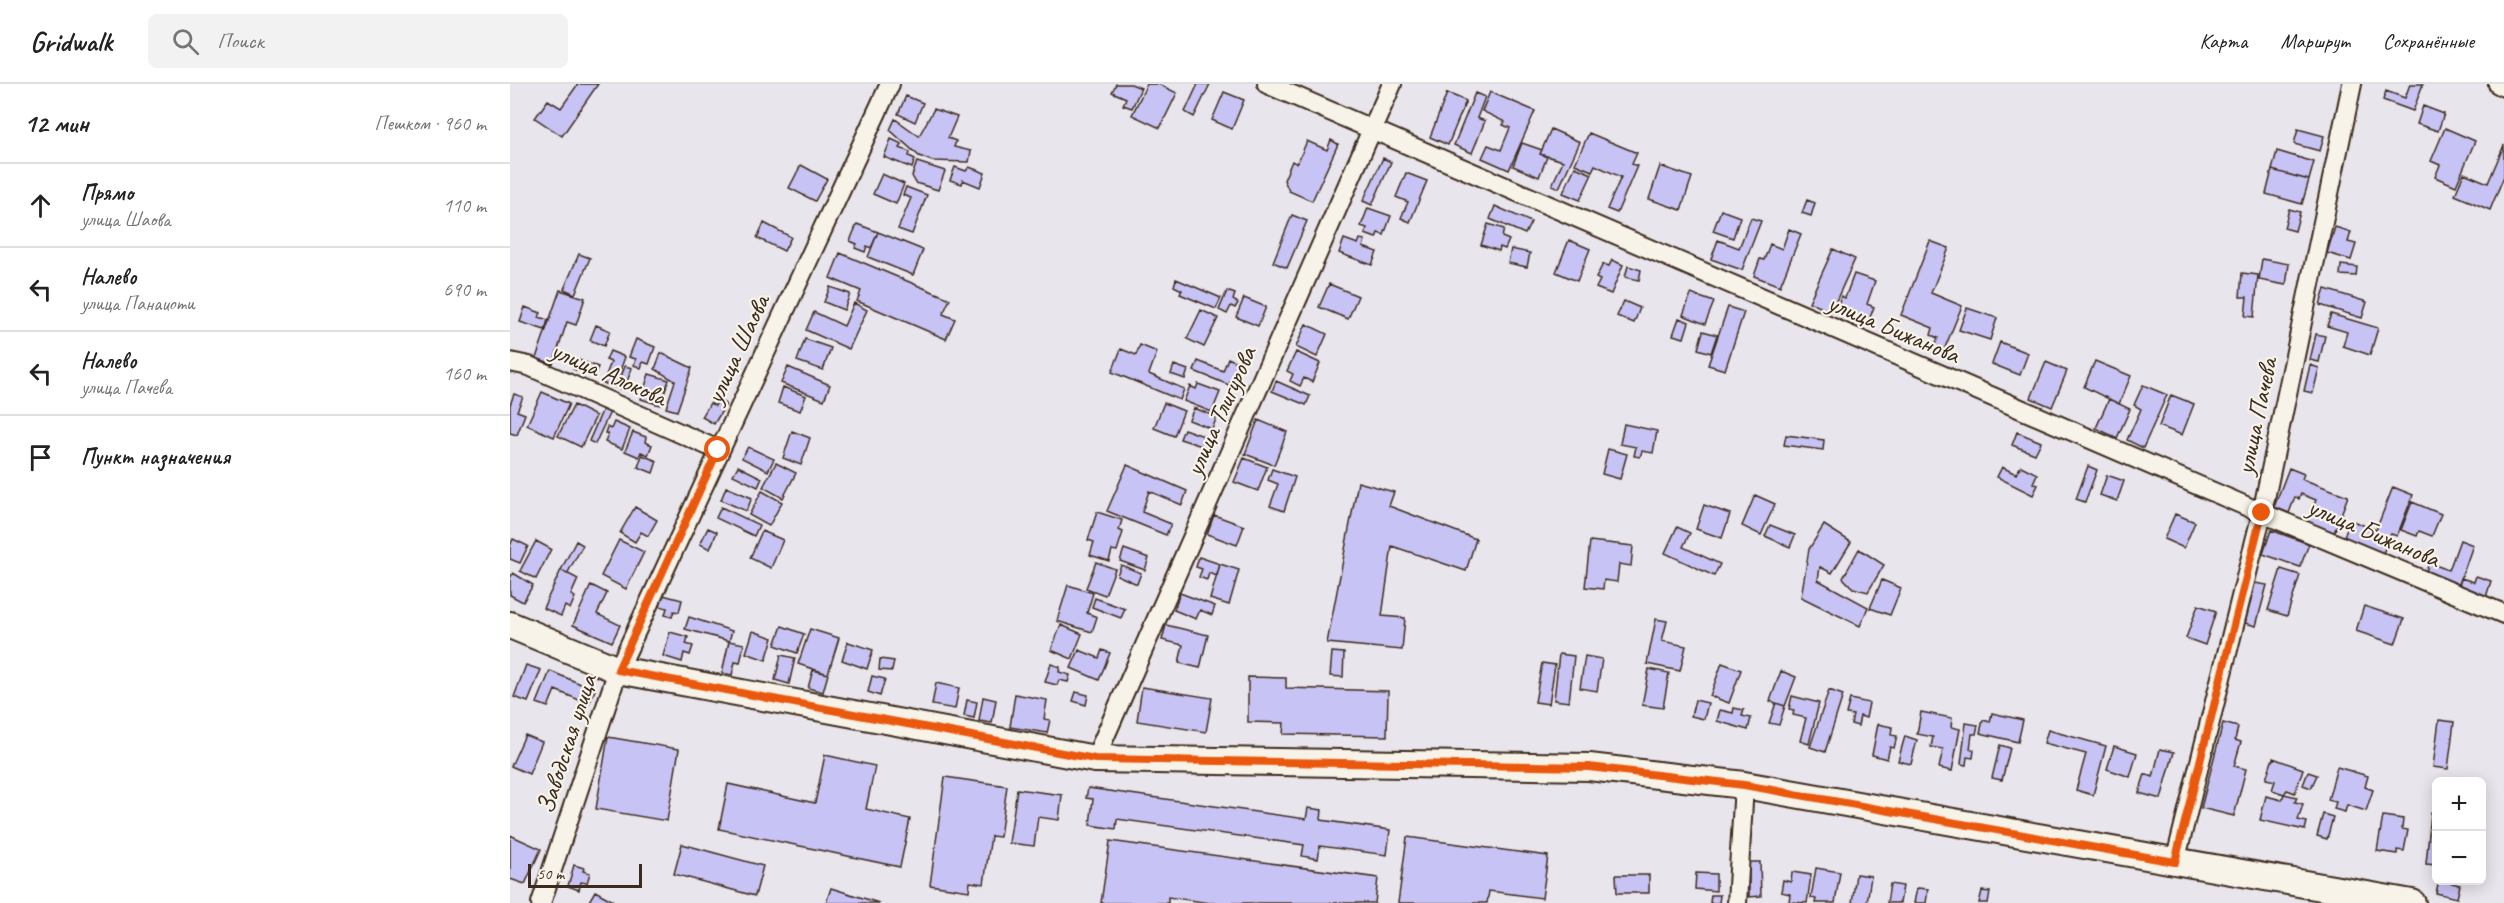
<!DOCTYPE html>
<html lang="ru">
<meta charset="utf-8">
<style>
body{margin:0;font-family:Caveat,sans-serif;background:#f2f2f2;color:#222}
.controls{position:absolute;right:18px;bottom:18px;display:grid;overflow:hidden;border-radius:9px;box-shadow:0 3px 15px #0003}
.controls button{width:54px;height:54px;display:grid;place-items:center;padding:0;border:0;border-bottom:2px solid #e0e0e0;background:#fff;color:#222;font:30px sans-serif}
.scale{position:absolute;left:18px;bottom:15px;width:114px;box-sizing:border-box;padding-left:6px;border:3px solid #3b2a1e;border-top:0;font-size:16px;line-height:21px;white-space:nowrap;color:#3b2a1e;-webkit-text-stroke:4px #f7f3e8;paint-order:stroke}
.stop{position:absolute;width:18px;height:18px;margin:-14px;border:4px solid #ea580c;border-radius:50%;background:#fff}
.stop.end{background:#ea580c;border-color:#fff;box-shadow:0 2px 6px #0008}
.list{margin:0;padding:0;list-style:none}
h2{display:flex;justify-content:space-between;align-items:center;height:78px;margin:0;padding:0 24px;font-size:26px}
h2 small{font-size:20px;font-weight:400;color:#767676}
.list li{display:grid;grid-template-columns:39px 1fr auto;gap:18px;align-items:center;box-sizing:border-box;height:84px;padding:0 24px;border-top:2px solid #e0e0e0}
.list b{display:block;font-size:22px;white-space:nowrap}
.list p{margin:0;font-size:20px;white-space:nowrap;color:#767676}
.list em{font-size:20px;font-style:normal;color:#767676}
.icon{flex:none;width:33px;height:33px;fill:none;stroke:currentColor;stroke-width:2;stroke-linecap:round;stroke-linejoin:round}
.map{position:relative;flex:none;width:1994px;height:819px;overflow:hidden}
header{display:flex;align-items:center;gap:36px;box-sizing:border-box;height:84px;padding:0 30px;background:#fff;border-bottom:2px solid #e0e0e0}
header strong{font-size:28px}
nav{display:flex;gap:33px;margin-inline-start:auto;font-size:21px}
.search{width:420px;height:54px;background:#f2f2f2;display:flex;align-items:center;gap:15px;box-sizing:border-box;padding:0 21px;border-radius:9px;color:#767676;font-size:22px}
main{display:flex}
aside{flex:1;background:#fff}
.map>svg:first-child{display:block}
</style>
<header>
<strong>Gridwalk</strong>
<div class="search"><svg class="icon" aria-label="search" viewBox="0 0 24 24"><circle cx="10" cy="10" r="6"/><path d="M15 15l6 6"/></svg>Поиск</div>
<nav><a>Карта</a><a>Маршрут</a><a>Сохранённые</a></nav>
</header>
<main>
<aside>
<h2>12 мин<small>Пешком · 960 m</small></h2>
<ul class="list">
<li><svg class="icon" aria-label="ahead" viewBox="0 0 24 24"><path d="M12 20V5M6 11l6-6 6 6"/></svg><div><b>Прямо</b><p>улица Шаова</p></div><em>110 m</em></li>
<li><svg class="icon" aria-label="left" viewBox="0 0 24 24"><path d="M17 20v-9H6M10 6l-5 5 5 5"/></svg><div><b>Налево</b><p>улица Панаиоти</p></div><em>690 m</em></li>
<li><svg class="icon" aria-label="left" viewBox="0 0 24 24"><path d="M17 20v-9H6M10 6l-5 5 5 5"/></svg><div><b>Налево</b><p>улица Пачева</p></div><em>160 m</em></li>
<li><svg class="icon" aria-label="arrive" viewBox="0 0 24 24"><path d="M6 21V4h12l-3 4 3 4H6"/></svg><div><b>Пункт назначения</b></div></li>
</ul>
</aside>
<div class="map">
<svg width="1994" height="819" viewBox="0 0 1994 819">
<rect width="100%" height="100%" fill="#e9e5ec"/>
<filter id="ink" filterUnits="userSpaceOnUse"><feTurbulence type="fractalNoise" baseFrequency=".0167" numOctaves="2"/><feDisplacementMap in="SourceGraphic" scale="12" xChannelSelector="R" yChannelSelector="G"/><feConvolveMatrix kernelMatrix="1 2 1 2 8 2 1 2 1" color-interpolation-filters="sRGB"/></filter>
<g filter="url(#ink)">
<path fill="#c8c3f5" stroke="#3b2a1e" stroke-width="1.5" d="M68,0H88L52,52L25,34L38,16L51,24Z
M606,0H621L631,4L622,24L613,21L616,14L602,8Z
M637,0H648L667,9L650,44L622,31Z
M688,0H700L684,33L675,28Z
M1900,0H1913L1903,27L1873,16L1876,7L1895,14Z
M714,8L734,16L722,45L702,36Z
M980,8L1025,27L999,86L972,74L978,61L991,66L1000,44L993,41L995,38L972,27Z
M937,9L956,17L938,61L920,53Z
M965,9L975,13L967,34L975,37L962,69L944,61Z
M396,12L413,19L405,38L388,30Z
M1913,22L1934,30L1928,47L1907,40Z
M424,25L447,33L438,54L446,57L444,63L461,67L459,78L422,77L409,72L380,46L385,35L409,52Z
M1935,44L1965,57L1946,102L1925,93L1930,81L1921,77Z
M1041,45L1070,58L1049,104L1042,101L1053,77L1030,70Z
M1788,45L1814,52L1810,67L1784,60Z
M1079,49L1127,69L1122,80L1127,82L1107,129L1097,125L1111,93L1085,81L1082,87L1065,80Z
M381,55L392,60L390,64L400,68L399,72L405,75L402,84L374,73Z
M821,56L828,60L802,117L779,107L774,96L782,77L787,80L797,57L817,66Z
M1012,59L1032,66L1030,70L1037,73L1029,93L1003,82Z
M1994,61V92L1980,126L1945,111L1954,89L1978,99Z
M1767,67L1804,78L1799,96L1762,86Z
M873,74L881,78L862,121L853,117Z
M407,78L435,87L428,106L406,99L402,92Z
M291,81L317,95L305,117L279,104Z
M1150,82L1182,93L1171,126L1139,115Z
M445,83L456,87L459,83L475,89L470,103L453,96L452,100L440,96Z
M1065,83L1082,90L1070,116L1053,109Z
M1762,86L1799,96L1792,120L1756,110Z
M896,89L917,97L900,138L891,134L898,118L886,113Z
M372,90L394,100L386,120L363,110Z
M396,103L417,111L402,150L388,145L401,114L393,111Z
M1297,116L1305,119L1301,132L1292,129Z
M985,122L1021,138L1015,150L980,135Z
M858,124L881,132L874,151L868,149L866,154L855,150L857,144L851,142Z
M1779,125L1790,128L1785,147L1774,144Z
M1211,126L1230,133L1223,154L1203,147Z
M782,131L797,137L777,184L763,178Z
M1241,134L1251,137L1232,186L1201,175L1208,156L1229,164Z
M254,139L281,153L274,167L247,154Z
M347,140L368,148L361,164L357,162L355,168L345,164L347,160L340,157Z
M978,140L994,145L992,153L999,156L995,165L990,163L989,167L971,161Z
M1825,143L1841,148L1838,158L1846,160L1841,176L1817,169Z
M1279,145L1291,150L1270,202L1244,192L1250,175L1254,176L1260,160L1272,165Z
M368,148L413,166L403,191L358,173Z
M834,155L848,160L850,155L855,156L853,163L867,168L862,181L829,169Z
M1059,156L1080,165L1067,197L1046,188Z
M1420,157L1439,164L1421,209L1452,222L1432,271L1422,267L1428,254L1421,251L1423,244L1391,231Z
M1001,165L1020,169L1017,183L998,179Z
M1323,165L1345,175L1321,228L1299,218Z
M330,169L440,215L433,230L445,235L436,255L347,217L351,207L320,194Z
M69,170L80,174L65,210L54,205Z
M1752,175L1779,180L1776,201L1749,196Z
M1102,176L1113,181L1101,210L1086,204L1090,196L1086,194L1093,180L1099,182Z
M1831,181L1847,183L1846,192L1830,191Z
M1118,182L1131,186L1129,196L1115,193Z
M1732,189L1748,191L1744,233L1735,232L1737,213H1730Z
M1344,190L1365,197L1357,220L1364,223L1358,239L1326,228L1331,212L1335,214Z
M666,195L711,214L706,225L670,210L672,206L664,202Z
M819,200L848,212L838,235L809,223Z
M320,203L340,210L334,226L314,218Z
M1815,205L1857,218L1852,234L1810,221Z
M50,206L75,214L66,241L57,238L43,280L26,274Z
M717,207L725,210L723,216L728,219L725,224L721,222L717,230L709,226Z
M1181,210L1204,218L1195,240L1173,231Z
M734,214L756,223L748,242L726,233Z
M1114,217L1130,224L1124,239L1107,232Z
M344,219L357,226L339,265L296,246L304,228L334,242Z
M15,223L31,229L29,233L38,236L35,246L10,238Z
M1218,223L1234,228L1215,286L1198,281Z
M1457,224L1487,234L1480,256L1449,246Z
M691,226L708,234L694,263L677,255Z
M1821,230L1868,244L1860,271L1833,262L1837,248L1817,242Z
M1169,234L1179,238L1174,254L1163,251Z
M796,240L817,250L807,273L786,263Z
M86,241L100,247L94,262L80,256Z
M1193,247L1207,251L1201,269L1188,265Z
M1806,250L1815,252L1809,278L1800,276Z
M126,255L145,263L139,280L133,278L131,284L124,281L126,275L119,273Z
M295,255L321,264L313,286L287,277Z
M1490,258L1518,269L1510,291L1482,280Z
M630,261L647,268L639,290L674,305L670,316L602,288L611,265L626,271Z
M100,267L115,273L104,303L93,299L101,278L96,276Z
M786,268L810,279L802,298L794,294L790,302L780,297L783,290L777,287Z
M151,269L182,284L167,327L156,324L165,297L145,285Z
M718,274L729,279L719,301L684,287L688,277L713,287Z
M66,275L88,283L84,292L63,285Z
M1585,277L1621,292L1609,320L1574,303Z
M1536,278L1557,287L1542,323L1521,314Z
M664,281L678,286L675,295L661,290Z
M1800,281L1809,284L1803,309L1794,307Z
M115,282L122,284L114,306L107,304Z
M278,283L320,301L314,316L271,299Z
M139,290L159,296L150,321L131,315Z
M766,297L800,312L796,321L762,307Z
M688,300L710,308L702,328L674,317L680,302L686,305Z
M1633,301L1657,311L1633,364L1617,356L1631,325L1624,321Z
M273,303L296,312L290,327L268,319Z
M32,308L59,320L44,353L17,341Z
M4,310L13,313L7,327L15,330L7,351L0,349V321Z
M1661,311L1684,320L1672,351L1649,342Z
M1599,315L1620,325L1607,354L1586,344Z
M208,316L216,320L204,340L192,333L200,319L205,322Z
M654,319L674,327L664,352L644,344Z
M64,321L86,332L71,363L48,352Z
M684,324L707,333L702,345L679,336Z
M93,325L100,328L85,360L79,357Z
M748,336L777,348L764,381L735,370Z
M104,338L120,345L112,365L95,358L98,350L95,349L97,343L101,345Z
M1114,340L1147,347L1143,369L1132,367L1130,373L1124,372L1126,363L1110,360Z
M674,345L699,354L695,363L670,355Z
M282,347L300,354L291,381L273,374Z
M123,348L136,353L135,358L142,361L138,371L131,368L129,373L115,367Z
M1507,348L1531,358L1525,370L1502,361Z
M1276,351L1314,356L1313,366L1274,361Z
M238,363L264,375L258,387L232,374Z
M1098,365L1117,370L1110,395L1092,390Z
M132,371L147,377L143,389L128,383Z
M734,374L757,383L748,407L724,398Z
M266,379L286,389L273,414L253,403Z
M617,381L677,407L672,421L639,407L632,428L661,440L656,451L597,427Z
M228,382L252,394L248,403L223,391Z
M1511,382L1527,390L1523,399L1528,401L1523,411L1487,393L1492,383L1506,390Z
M1578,382L1587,386L1575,418L1566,415Z
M1779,384L1794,390L1792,395L1838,412L1824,449L1797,439L1806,416L1791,410L1789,415L1785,413L1779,429L1764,423Z
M762,385L785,393L774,427L760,422L768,400L758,396Z
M1597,391L1614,397L1607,417L1590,411Z
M848,398L884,408L879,422L966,455L956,487L882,462L872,532L895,534L892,566L817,559Z
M216,403L242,414L236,427L211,416Z
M1883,403L1903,411L1887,452L1881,450L1871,474L1832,458L1840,436L1866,446Z
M252,407L272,418L259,442L239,431Z
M1245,411L1265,420L1251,451L1232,442Z
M1902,418L1931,430L1922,452L1909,447L1907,452L1891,446Z
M1194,421L1220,430L1212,454L1186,445Z
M125,423L147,436L138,452L131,448L125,458L110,449Z
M211,423L249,441L244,452L206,434Z
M587,428L612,436L609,446L613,448L607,467L602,466L599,477L580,471L584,458L578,456Z
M1665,430L1685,438L1674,464L1654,455Z
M704,431L734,442L727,461L697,450Z
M1260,441L1285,451L1280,463L1255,452Z
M1314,441L1341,458L1322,489L1310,483L1308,496L1358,523L1350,542L1291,513L1299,465Z
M1167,443L1180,449L1173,463L1210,480L1204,492L1155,469Z
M198,444L207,448L200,465L190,460Z
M1761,446L1799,460L1790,483L1753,470Z
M252,447L273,456L261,484L240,474Z
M3,455L18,462L10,479L0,475V462Z
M109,456L134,468L116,505L91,492Z
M1950,456L1963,461L1948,504L1914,492L1919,479L1939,486Z
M26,457L41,465L26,495L10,487Z
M66,457L73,461L57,490L51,486Z
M1080,457L1123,462L1121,482L1109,480L1107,498L1094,496L1093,505L1075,503Z
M614,465L639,474L635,486L610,477Z
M1349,465L1374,481L1358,508L1343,504L1333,494Z
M689,473L710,480L707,492L699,489L697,496L689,493L692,485L686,483Z
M586,478L605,485L595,511L576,504Z
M710,480L729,486L719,521L700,515Z
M611,481L631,489L627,500L607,491Z
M1771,485L1790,491L1777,532L1758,526Z
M51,486L68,495L61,511L65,513L60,525L55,522L51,532L33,524Z
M3,489L23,501L13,518L0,511V494Z
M1966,492L1981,497L1976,513L1948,504L1951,494L1964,498Z
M1372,496L1391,504L1380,531L1360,524Z
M1745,499L1757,501L1746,542L1735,539Z
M81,501L97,509L87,530L110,541L102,558L63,541Z
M558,501L583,509L577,529L587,533L582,548L547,537Z
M670,509L705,522L702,531L690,526L686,535L664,526Z
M153,511L172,516L169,528L164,527L162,533L155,531L157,524L150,522Z
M585,514L615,525L611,534L582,523Z
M1688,521L1706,527L1695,561L1676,554Z
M1854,522L1894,535L1885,560L1846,547Z
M179,533L222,547L219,557L175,545Z
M1146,535L1157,537L1152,557L1176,562L1170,587L1137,580Z
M551,541L572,550L562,575L541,566Z
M656,541L698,551L690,584L669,579L673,561L652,556Z
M272,542L294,550L287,569L265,561Z
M300,545L329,554L318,590L288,580Z
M243,547L263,554L256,576L236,569Z
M160,548L178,553L176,560L183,562L180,571L174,569L172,578L153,572Z
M219,557L234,560L230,579L225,578L222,591L212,589Z
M338,558L363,566L357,585L332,576Z
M569,566L589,574L592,566L600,569L589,596L561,584Z
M822,568L834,569L833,593L820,592Z
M1049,570L1064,572L1059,618L1044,616Z
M271,571L285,574L279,600L265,596Z
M1075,572L1092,575L1087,607L1070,604Z
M370,575L384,577L382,587L369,586Z
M1032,579L1045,581L1039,620L1025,618Z
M1212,579L1231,586L1219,619L1200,612Z
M541,580L550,583L549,588L560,591L558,598L549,596L547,601L535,598Z
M16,581L31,586L18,618L4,613Z
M1139,585L1159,589L1153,624L1132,621Z
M303,586L318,590L313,608L298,604Z
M40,587L85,606L79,620L45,606L38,623L27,619Z
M1271,587L1286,593L1275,622L1260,617Z
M362,592L375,595L370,612L358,608Z
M738,593L776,594V604L878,607L877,652L773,650L774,639L738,638Z
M426,599L449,604L445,625L422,621Z
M632,603L702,614L696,648L627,637Z
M1319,606L1333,611L1315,668L1300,663Z
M566,608L578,611L576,621L563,617Z
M505,610L537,616L534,635L540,636L537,649L500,643Z
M1282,612L1309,619L1299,660L1290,657L1296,634L1283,631L1284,626L1279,625Z
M473,613L486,616L482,639L469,637Z
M1340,615L1359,619L1356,634L1350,632L1348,642L1341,640L1343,631L1336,630Z
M457,616L467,618L464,634L454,632Z
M1185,616L1198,619L1194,635L1181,632Z
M1266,619L1275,622L1269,641L1259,639Z
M1224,624L1234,626L1232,632L1241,634L1238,646L1207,637L1210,626L1223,629Z
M1411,628L1442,634L1441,643L1450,645L1442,687L1429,684L1433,665L1421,663L1423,653L1407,650Z
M1482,629L1513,636L1508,658L1470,649L1473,636L1480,638Z
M1929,636L1944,638L1938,685L1923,683Z
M1456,639L1468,641L1466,650H1462L1460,665L1464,666L1463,674L1457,673L1456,681L1451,680Z
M1713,639L1728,643L1725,656L1731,658L1724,682L1736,685L1724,732L1691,724Z
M1368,640L1382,643L1381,651L1387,652L1384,664L1380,663L1377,675L1362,671Z
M1538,646L1596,662L1583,711L1566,706L1576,670L1534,659Z
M15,651L32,658L19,690L1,682Z
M1395,652L1407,656L1401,680L1388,677Z
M98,653L169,665L157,737L86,725Z
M1490,661L1500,664L1492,696L1482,694Z
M1604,662L1627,669L1620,693L1597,685Z
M1650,665L1664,668L1651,715L1629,709L1635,690L1643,693Z
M315,671L365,682L356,725L400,735L390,783L209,745L218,700L305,719Z
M1763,674L1793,685L1785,709L1777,706L1774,710L1762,706L1765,697L1756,695Z
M1827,683L1858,692L1855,703L1863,706L1856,727L1837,721L1835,728L1824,725L1826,718L1818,716Z
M1798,688L1807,691L1801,704L1793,701Z
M435,693L497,702L490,753L481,752L474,800L460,798L459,807L420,801Z
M578,704L796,735L798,724L812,726L811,736L880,746L877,771L810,762L808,775L792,772L794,761L607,735L606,745L580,741L583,715L576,714Z
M507,705L552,711L549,736L528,733L524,762L499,759Z
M1774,710L1787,713L1785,718L1793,720L1788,736L1797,738L1795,746L1750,736L1756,712L1772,716Z
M1921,729L1926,730V781L1916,780Z
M1813,730L1823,733L1817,755L1807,752Z
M1873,732L1893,735L1892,745L1898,746L1894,767L1887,766V770L1867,767Z
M0,751L31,765L15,800L0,795Z
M897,753L1038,772L1032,814L979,807L977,819H888Z
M600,757L868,794L865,819H700L658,813V819H591Z
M172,760L253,782L245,812L164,790Z
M1239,778H1250L1251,812L1239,813Z
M64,781L74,784L73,787L80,789L77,799L71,798L69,806L58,802Z
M1306,784L1330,788L1325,819H1305L1306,815L1301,814Z
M1282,788L1301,791L1297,819L1279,818L1280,810L1271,808L1273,796L1281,798Z
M1186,789L1206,790V807L1185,805Z
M1346,790L1361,792L1357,819H1342Z
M1106,791H1139V809H1107Z
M1929,796L1950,801L1947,814L1926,809Z
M1380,800L1393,802L1390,819H1377Z
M321,804L369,819H316Z
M1407,804L1418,805L1416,819H1404Z
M85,807L107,819H78Z
M1472,807L1480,808L1478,819H1469Z
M1201,811H1210L1209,819H1200Z"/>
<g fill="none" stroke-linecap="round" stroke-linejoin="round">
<defs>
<path id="street" d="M757,0L1752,429L1994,530
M1988,0L1994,3
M0,278L19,282L208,366
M585,675L882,0
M1665,778L1752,429L1842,0
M31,819L108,586L380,0
M1227,819L1234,701"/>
<path id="secondary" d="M0,541L108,586L585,675L1079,683L1234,701L1902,819"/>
</defs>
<use href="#street" stroke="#3b2a1e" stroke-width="22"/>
<use href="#secondary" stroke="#3b2a1e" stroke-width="30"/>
<use href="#street" stroke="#f7f3e8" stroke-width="18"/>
<use href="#secondary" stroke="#f7f3e8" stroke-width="26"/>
</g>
</g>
<g fill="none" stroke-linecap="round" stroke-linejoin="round" filter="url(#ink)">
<path stroke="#ea580c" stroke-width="8" d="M208,366L108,586L585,675L1079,683L1234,701L1665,778L1752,429"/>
</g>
<g text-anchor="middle" stroke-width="4.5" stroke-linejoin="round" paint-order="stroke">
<g font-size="26" fill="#3b2a1e" stroke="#f7f3e8">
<text transform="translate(1384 244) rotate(23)" y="9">улица Бижанова</text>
<text transform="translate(227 265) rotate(-65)" y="9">улица Шаова</text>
<text transform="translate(99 289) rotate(24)" y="9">улица Алокова</text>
<text transform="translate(710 327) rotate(-66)" y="9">улица Тлигурова</text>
<text transform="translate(1746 332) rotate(-78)" y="9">улица Пачева</text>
<text transform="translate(1864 448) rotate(23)" y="9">улица Бижанова</text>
<text transform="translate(56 660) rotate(-72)" y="9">Заводская улица</text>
</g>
</g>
</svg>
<div class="controls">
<button>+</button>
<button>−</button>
</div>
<div class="scale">50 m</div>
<div class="stop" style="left:208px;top:366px"></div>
<div class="stop end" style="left:1752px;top:429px"></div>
</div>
</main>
